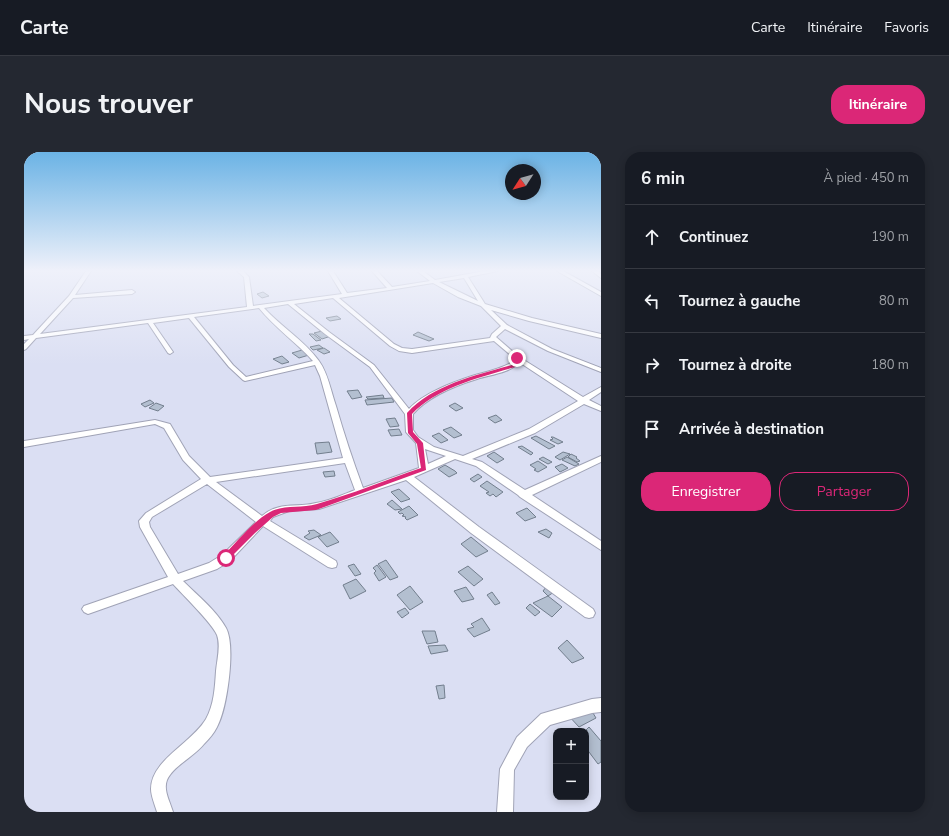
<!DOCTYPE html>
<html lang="fr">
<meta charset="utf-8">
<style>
body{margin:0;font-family:"Nunito Sans",sans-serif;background:#242831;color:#f1f3f6}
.controls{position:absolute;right:12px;bottom:12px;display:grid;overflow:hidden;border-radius:8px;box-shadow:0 2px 10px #0003}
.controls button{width:36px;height:36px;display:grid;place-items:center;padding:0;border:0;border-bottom:1px solid #363941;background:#171b24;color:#f1f3f6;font:20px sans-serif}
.compass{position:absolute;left:481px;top:12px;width:36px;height:36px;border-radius:50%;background:#171b24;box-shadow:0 2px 10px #0003;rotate:234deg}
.stop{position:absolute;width:12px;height:12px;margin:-9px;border:3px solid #db2777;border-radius:50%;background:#fff}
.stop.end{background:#db2777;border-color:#fff;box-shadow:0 1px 4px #0008}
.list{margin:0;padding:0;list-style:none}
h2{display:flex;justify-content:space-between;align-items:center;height:52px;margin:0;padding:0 16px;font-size:17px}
h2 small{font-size:13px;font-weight:400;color:#9ea1a6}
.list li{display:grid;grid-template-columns:26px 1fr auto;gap:12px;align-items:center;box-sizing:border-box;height:64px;padding:0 16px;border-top:1px solid #363941}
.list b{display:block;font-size:15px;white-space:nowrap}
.list em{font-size:13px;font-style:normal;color:#9ea1a6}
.actions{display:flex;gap:8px;padding:12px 16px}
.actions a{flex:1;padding:9px 0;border:1px solid #db2777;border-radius:16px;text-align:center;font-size:14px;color:#db2777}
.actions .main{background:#db2777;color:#fff}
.icon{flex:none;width:22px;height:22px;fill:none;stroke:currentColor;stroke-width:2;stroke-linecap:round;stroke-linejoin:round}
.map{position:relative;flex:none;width:577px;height:660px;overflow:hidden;border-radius:16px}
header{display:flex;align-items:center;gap:24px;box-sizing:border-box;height:56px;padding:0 20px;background:#171b24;border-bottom:1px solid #363941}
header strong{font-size:19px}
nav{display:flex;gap:22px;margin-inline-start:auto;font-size:14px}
.intro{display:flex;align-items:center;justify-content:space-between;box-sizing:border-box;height:96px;padding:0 24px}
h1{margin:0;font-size:28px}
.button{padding:10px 18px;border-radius:16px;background:#db2777;color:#fff;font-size:14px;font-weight:700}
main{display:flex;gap:24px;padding:0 24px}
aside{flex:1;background:#171b24;border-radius:16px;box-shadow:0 2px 10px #0003}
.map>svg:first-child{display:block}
</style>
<header>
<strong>Carte</strong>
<nav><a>Carte</a><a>Itinéraire</a><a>Favoris</a></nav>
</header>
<div class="intro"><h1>Nous trouver</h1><a class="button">Itinéraire</a></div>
<main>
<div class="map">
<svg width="577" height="660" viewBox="0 0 577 660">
<rect width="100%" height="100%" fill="#dbdff3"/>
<path fill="#b3bfd0" stroke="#727e8d" d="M239,140L245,144L238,146L233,142Z
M313,164L317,167L306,169L302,166Z
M298,179L307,184L298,187L290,181Z
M394,180L410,187L405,189L389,183Z
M285,182H289L297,188L292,189Z
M295,193L299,196L289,198L286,195Z
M300,196L306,200L300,202L293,198Z
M278,198L285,203L275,206L268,201Z
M258,204L265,210L258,212L249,207Z
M334,238L338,245L328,247L323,239Z
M359,243L360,246L344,247L342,245Z
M368,246L370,250L343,253L341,248Z
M126,248L130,251L121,255L117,252Z
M132,251L140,254L134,259L125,256Z
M431,251L439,256L432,259L425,254Z
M472,263L478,268L471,271L464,266Z
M371,266L375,274L366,275L362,267Z
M427,275L438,283L430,286L419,278Z
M375,277L378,283L367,284L364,278Z
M415,281L424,288L417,291L408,284Z
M512,284L531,294L525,297L507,286Z
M527,285H529L539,290L534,292L526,288L529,287Z
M305,290L308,300L293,302L291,291Z
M498,294L509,301L507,303L494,295Z
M470,300L480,307L473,311L463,304Z
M539,300L546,302L536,308L531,305Z
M547,302L553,305L552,306L556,309L553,310L544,305Z
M519,305L528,310L524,312L515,307Z
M543,305L555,312L551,314L538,308Z
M514,309L523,315L514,320L510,318L512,317L506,313Z
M538,312L544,316L536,320L531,315Z
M421,313L431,319L433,321L425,325L414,317Z
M310,319L311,324L301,325L299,320Z
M454,322L458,325L450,330L446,327Z
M463,329L479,340L472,345L469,342L466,344L462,341L465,340L456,334Z
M375,337L386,347L377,350L367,340Z
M368,348L378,357L371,358L363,352Z
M385,354L394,363L383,368L381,366L382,365L378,364L380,363L378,361L376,362L374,360Z
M503,356L512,365L501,369L492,361Z
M522,377L528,381L525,386L514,380Z
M290,378L297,383L285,388L280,385L286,381L284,379Z
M306,380L315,390L303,395L294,385Z
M447,385L464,399L452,405L437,392Z
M362,408L374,425L366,428L354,412Z
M330,412L337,422L331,424L324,414Z
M353,413L362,425L355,429L350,421L352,419L349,416Z
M444,414L459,427L450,434L434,420Z
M332,427L342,439L326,447L319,433Z
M386,434L399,450L386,458L373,443Z
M442,435L450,447L438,450L430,439Z
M522,435L530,440L524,444L519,439Z
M468,440L476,451L471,453L463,443Z
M524,444L538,455L528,465L509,451Z
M506,452L516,460L511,464L502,456Z
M381,456L385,461L378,466L373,460Z
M458,466L466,478L450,485L443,477L450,475L447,472Z
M398,479H411L414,490L403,492Z
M543,488L560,506L548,511L534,496Z
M421,493L424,499L407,502L404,494Z
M420,533L421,546L415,547L412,534Z
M566,556L572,566L555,575L543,562Z
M565,575L577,589V610L574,612L562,596L561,579Z"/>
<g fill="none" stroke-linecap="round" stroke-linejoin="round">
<defs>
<path id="minor" d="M62,119H67L51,143L108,138L111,140L108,142L49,146L16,182L223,155L220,125L213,119H219L225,125L229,154L318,142L304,119H309L323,141L363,136L348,119H353L368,135L406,129L393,119H399L411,128L461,119H474L444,125L461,152L508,166L577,182V186L505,169L467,158L483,173L528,197L577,216V220L524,199L481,177L472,185L495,205L559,245L577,235V240L565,248L577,254V259L560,252L511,281L448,307L458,310L501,338L577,304V310L508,343L577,389V398L496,345L494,343L452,314L431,307L390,325L455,375L569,457L571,461L569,465L565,466L561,465L447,381L382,328L295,357L265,359L249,365L246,369L312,409L313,412L312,415L308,416L304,415L239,374L206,409L193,417L159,429C174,444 192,458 202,476C212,494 203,557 193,575C190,581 185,587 180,592C171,604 149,614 143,628C139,638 146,650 149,660H133C131,653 127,644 127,637C127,608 167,592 182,567C190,553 191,535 192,519C193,508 197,494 193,483C188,471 159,443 149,432L64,462L60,460L58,457L60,454L144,425L116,375L115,369L122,361L177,327L159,308L140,276L131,272L0,295V289L131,268L146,272L165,304L186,325L319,306L296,224L291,213L221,229L219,228L205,215L165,166L129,171L149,200L146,202L144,201L124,171L12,186L2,197L0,198V192L5,187L0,188V184L9,183L45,144ZM440,126L454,149L415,130ZM409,131L434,145L457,154L477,174L468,182L466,186L388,197L378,196L370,192L315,146ZM309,146L366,194L375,199L388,201L470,189L490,206L489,210C476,217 462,220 448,224C427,231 400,241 385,257L350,213L305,180L270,152ZM264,152L301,182L346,215L381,262L382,280L392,291L395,316L339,336C329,309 320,282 312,254C307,240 304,221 295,209C280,188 257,175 240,156ZM235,156C251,176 272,190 289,209L222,225L209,213L170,165ZM495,210L554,249L505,277L439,304L410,295L394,285L389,278V262C405,244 430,234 453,227C465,223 487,221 495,210ZM401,297L422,304L404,312ZM321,311L331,338C318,343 305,349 292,351C273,356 255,349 238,364L192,330ZM183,332L232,370L198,403L185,411L154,422L126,375L125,370L128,365Z
M533,119H539L577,140V144Z
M568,119H574L577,122V126Z
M577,546V560L568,561L526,573L503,595L490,618L489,660H473L476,617L493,585L517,562L568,547Z"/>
</defs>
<use href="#minor" stroke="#a0a3b6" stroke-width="2"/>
<use href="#minor" fill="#fff" fill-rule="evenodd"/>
</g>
<linearGradient id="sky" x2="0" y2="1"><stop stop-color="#6bb3e5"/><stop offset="0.56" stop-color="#eff1fa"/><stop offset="1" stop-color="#eff1fa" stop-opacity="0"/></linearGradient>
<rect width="577" height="212" fill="url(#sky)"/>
<path fill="#db2777" d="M492,205L496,206L495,211L491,215C457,225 412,236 388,262L389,280L399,291L402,318L292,358L257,361L249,365L231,381L204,408H199V404C213,390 228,370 246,360C261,352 277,357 293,352C328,342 362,328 397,316L393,292L384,281L383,261C408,233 453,223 488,213Z"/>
</svg>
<div class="controls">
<button>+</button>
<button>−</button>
</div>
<svg class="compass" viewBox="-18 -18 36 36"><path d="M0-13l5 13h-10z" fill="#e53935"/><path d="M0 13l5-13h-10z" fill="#9ea1a6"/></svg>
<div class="stop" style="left:202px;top:406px"></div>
<div class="stop end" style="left:493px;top:206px"></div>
</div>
<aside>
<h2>6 min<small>À pied · 450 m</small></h2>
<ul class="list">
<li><svg class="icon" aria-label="ahead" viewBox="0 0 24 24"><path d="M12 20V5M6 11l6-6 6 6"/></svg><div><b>Continuez</b></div><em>190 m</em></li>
<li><svg class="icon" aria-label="left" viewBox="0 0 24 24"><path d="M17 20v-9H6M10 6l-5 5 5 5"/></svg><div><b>Tournez à gauche</b></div><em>80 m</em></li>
<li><svg class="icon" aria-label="right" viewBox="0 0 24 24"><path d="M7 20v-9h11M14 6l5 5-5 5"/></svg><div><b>Tournez à droite</b></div><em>180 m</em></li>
<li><svg class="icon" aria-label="arrive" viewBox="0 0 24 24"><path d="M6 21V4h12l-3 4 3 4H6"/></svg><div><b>Arrivée à destination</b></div></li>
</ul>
<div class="actions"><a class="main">Enregistrer</a><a>Partager</a></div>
</aside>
</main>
